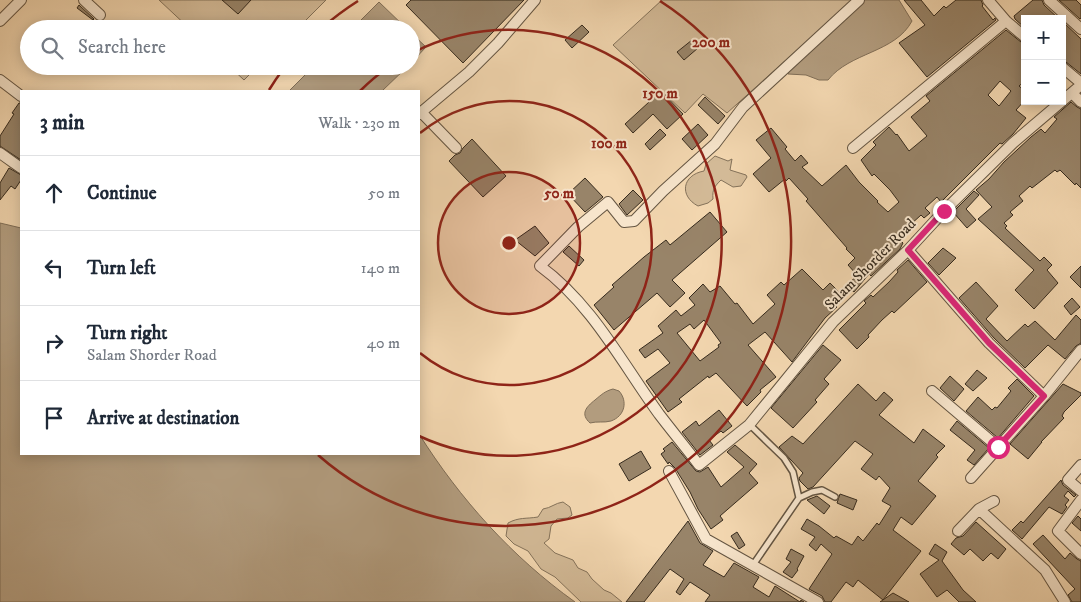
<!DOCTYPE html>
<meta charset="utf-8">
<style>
body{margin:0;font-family:"IM FELL DW Pica",serif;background:#f6f6f7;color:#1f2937}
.controls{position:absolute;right:15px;top:15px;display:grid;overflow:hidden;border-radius:0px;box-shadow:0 2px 12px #0003}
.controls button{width:45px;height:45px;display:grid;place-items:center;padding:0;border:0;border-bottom:1px solid #e0e1e3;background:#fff;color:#1f2937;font:25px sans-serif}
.stop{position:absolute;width:15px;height:15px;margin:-11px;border:4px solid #db2777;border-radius:50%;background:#fff}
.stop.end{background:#db2777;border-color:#fff;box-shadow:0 1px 5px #0008}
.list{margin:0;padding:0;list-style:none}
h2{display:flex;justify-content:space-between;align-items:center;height:65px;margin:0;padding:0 20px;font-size:21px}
h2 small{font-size:16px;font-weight:400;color:#747a83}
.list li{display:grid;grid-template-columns:32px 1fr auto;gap:15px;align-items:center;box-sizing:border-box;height:75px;padding:0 20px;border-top:1px solid #e0e1e3}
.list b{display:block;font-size:19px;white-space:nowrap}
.list p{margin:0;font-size:16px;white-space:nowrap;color:#747a83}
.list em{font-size:16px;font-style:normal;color:#747a83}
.icon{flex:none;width:28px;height:28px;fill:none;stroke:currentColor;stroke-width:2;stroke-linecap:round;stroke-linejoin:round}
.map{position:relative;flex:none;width:1081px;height:602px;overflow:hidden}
.search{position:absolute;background:#fff;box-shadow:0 2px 12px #0003;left:20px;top:20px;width:400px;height:55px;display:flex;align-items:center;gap:12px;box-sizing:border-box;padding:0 18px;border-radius:28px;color:#747a83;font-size:19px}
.panel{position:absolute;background:#fff;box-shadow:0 2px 12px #0003;left:20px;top:90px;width:400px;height:365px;border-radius:0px}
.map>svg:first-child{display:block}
</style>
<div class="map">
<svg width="1081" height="602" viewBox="0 0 1081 602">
<rect width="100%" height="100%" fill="#f3d7b0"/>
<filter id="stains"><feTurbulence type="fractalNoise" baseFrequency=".004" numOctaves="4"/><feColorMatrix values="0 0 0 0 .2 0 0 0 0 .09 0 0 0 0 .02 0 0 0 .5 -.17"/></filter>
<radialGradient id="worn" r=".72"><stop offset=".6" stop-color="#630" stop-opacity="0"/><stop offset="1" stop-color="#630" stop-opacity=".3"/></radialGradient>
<path fill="#d3ba97" stroke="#84725a" d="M159,0H326L297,29H190Z
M662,0H853L727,113L703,94L685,113L613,45Z
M229,66H258L244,80Z
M715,156L728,161L732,159L730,170L746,175L747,177L741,186L733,187L721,180C715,186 712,189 713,199L708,203L698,206C679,196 682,175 704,171L706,164Z
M563,502L570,507L572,515L568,518L557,519L551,526L549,539L544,543L555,553L573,560L578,568L587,572L592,579L604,590L611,593L622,602H581L555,577L541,569L528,551L514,544L506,536L508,523C519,517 526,519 538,517L543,509C551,508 555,503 563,502Z"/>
<path fill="#b29c7e" stroke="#806e57" d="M863,0H899L912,21C895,53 850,52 828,80H819L806,75L788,74L790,70Z
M379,2L407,29H352Z
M411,33L426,47L411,63Z
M314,66H408L382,91H291L290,90Z
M0,223L21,228V454H419V434C460,499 512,557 575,602H0Z
M613,389L619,391C628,401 625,416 611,421C604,423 597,421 590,423C580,414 586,407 595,400C601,395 605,391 613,389Z"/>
<path fill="#988469" stroke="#352a1d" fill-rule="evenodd" d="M222,0H251L238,14Z
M411,0H524L463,63L406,5Z
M904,0H921L934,16L944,6L946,8L956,0H981L983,5L982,6L993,20L995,18L996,20L927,77L899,43L925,25Z
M1033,0H1042L1044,5L1059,19H1025V28L1015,19L1014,16Z
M1059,0H1076L1081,5V18L1080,19Z
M79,5L94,19L93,20L77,8Z
M1062,21L1081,39V74L1066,62L1062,60Z
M582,25L589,32L572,48L565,40Z
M1006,30L1021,42L1025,44V81L1019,86L1025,91V100L1016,110L1026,118L1013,134L1002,144L1000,143L941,202L937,197L925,208L930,213L924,218L921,215L909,226L907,224L899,239L903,243L900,249L871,276L869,274L854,292L847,286L857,275L848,265L855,258L846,249L847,248L806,201L808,199L789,178L786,181L785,179L769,192L753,174L771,158L756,140L771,128L787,147L785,149L795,161L801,155L808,163L802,167L822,186L846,165L859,182L878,201L877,202L888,212L899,202L890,190L874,174L872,176L861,160L876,145L873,142L889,127L896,135L897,134L909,151L927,136L911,117L930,101L926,96ZM1000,81L1011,91L999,106L988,95Z
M692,40L698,48L684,60L677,52Z
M661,91L683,114L667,129L653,114L633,133L625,124Z
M705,97L725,116L718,124L698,105Z
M1071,102L1077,107L1081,109V188L1076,183L1075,185L1060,170L1057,172L1055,170L1032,188L1030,186L1019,196L1023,201L1010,212L1013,215L1004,223L1007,226L1005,228L1040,261L1044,257L1052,265L1047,270L1058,283L1034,309L1015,290L1034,270L978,219L992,207L976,190L989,179L1004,162L1031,137L1041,129L1045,133L1057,119L1054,117Z
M19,103H21V160L0,146V136L14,114L12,113Z
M698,124L708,135L692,150L682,139Z
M660,129L666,135L650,150L645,144Z
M472,139L506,176L483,197L449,161L455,155L460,153L463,148Z
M9,168L21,175V180L15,189L11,186L0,200V183Z
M585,178L603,197L585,212L568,194Z
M633,190L643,200L627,215L619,204Z
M974,191L979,195L966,209L976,220L967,228L953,212Z
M710,212L727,232L672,280L685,293L670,307L657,293L614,330L594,305L614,287L612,285L644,257L666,240L670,245Z
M535,226L549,243L535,256L515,240Z
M569,246L584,260L579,266L563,252Z
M943,248L956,258L939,275L928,263Z
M908,260L927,282L894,313L892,311L882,320L868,335L869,337L857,349L839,330L866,303L864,301L871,295L873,297L889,282L898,272L897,270Z
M1081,266V288L1070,277Z
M802,269L823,290L830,283L843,296L834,304L837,307L825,318L792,362L765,332L748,345L776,377L760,390L761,392L747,406L716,373L709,378L708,376L679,399L682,402L668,412L646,381L670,363L658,349L645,358L639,350L663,333L658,326L676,310L681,316L695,305L689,298L703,284L710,292L720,286L735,304L737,303L753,324L775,304L767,295L781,282L784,285ZM704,320L721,343L718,345L719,347L700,361L677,333L690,324L694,329Z
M976,282L998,306L986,319L1007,341L1025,324L1028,327L1035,321L1055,340L1076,315L1081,320V343L1076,346L1065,359L1048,345L1025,368L994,338L959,298Z
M1072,298L1080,307L1071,315L1064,306Z
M823,345L841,360L824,379L829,384L815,400L817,402L793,428L771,408Z
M977,370L987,378L973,391L965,384Z
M950,376L964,389L954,401L940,388Z
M1017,379L1034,396L998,438L966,411L978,397L992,410L995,407L997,408L1011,391L1008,388Z
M858,384L876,401L884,392L893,400L879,415L914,443L923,429L945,446L936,455L938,457L918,481L936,496L912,525L901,517L893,530L921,551L883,600L858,580L853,587L846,582L831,602H825L822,596L809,589L832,554L821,544L816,551L809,545L815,537L801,529L807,519L819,526L834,538L836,536L852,545L858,536L863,541L877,523L879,525L891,506L882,501L890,488L879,476L876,480L861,469L873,454L855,441L813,487L808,489L800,481L799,478L803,473L779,447L792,436L803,444Z
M1063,384L1081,393V395L1064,412L1062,416L1064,418L1041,442H1042L1028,459L1010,444Z
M719,410L732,426L723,433L721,431L709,440L713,445L700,455L682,432L696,421L699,426Z
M957,421L989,448L974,465L967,460L975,450L950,430Z
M672,442L696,471L700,472L708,467L721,487L744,467L727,452L735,445L757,464L749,473L758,483L720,516L723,520L711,529L698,509L690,492L675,468L669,462L668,464L661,454L665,451L663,449Z
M641,451L651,468L629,481L619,464Z
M1061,480L1063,485L1076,495L1074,497L1068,491L1064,496L1069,500L1065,505L1067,507L1062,514L1049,507L1022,539L1012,530L1021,521L1023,523Z
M840,494L857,500L853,510L837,503Z
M817,496L830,506L824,514L807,500Z
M1078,516L1081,519V531L1072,523Z
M688,521L700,543L713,551L703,565L724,577L734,563L759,577L753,587L769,597L775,586L800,602L801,600L804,602H705L710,595L690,582L680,595L676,592L684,579L670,569L644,602H626Z
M976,522L1006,549L998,559L991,553L983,561L970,549L964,555L951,544L956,538L963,536Z
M737,532L745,545L739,549L731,536Z
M1043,535L1065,559L1070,553L1077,559L1081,561V602H1072L1068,595L1075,589L1033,544Z
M935,544L947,552L942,561L963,590L976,602H959L947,590L937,597L920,574L939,560L929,554Z
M791,549L804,556L797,569L798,570L792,578L783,572L791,562L786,559Z
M893,593L909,602H880Z"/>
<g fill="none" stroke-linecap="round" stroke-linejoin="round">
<defs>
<path id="lane" d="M750,425L784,458L793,472L799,498
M753,565L799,498L812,492L822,490L835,497"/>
<path id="street" d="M84,0L100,15
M859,0L743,107L715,144L663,191L634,221L624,222L608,202L578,227L540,266C592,304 622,363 659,414C672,431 686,448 699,465L749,425L833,322L908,250L944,211L1013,143L1081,85
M988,0L1006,21L1025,37
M1049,0L1081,29
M0,21L21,0
M1062,67L1081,83
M0,80L21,96
M1072,93L1081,102
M421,112L456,148
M419,114L469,72L498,43L535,0
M853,148L1006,21
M0,153L21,168
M908,250L989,343L1044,396
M932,391L998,447
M1081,465L1068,480L1081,491
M669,471L706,539L818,602
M971,478L1044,396L1081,350
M1081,500L1058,531L1081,554
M979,509L994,501
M958,531L979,509L1045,570L1065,602"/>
</defs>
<use href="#lane" stroke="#645542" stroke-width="8"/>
<use href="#street" stroke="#645542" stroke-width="12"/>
<use href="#lane" stroke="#f7e5cc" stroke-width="5"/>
<use href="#street" stroke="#f7e5cc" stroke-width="10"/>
</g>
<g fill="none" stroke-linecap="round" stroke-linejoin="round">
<path stroke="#db2777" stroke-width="6" d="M944,211L908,250L989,343L1044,396L998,447"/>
</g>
<circle cx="509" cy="243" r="71" fill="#8f2418" fill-opacity=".12"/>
<g fill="none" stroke="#8f2418" stroke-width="2.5">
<circle cx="509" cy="243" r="71"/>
<path d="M420 133A142 142 0 1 1 420 353"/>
<path d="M360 91A213 213 0 0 1 390 66M412 53A213 213 0 1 1 419 436"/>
<path d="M269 90A285 285 0 0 1 284 68M322 28A285 285 0 0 1 358 1M660 1A285 285 0 1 1 318 455"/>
</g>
<g text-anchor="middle" stroke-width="4" stroke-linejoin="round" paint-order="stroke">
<g font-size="15" fill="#352a1d" stroke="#f7e5cc">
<text transform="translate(870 264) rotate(-45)" y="5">Salam Shorder Road</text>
</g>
</g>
<circle cx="509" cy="243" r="8" fill="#8f2418" stroke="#f7e5cc" stroke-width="2.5"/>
<g font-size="15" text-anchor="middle" font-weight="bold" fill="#8f2418" stroke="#f7e5cc" stroke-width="4" stroke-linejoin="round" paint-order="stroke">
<text x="711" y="47">200 m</text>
<text x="660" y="98">150 m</text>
<text x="609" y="148">100 m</text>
<text x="559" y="198">50 m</text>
</g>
<rect width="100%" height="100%" filter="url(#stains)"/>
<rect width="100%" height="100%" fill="url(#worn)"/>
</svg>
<div class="controls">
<button>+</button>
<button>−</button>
</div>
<div class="stop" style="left:998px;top:447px"></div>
<div class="stop end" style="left:944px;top:211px"></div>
<div class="search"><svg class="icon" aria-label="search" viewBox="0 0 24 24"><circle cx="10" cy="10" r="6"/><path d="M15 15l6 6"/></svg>Search here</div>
<section class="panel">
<h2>3 min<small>Walk · 230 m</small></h2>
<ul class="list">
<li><svg class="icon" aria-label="ahead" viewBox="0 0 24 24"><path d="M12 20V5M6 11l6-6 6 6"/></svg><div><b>Continue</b></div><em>50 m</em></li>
<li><svg class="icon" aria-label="left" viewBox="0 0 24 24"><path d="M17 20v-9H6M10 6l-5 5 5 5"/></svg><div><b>Turn left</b></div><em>140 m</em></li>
<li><svg class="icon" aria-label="right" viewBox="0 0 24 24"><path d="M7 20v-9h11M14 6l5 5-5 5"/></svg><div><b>Turn right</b><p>Salam Shorder Road</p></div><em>40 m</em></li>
<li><svg class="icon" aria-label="arrive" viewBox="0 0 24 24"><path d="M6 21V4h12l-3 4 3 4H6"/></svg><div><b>Arrive at destination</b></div></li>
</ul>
</section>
</div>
